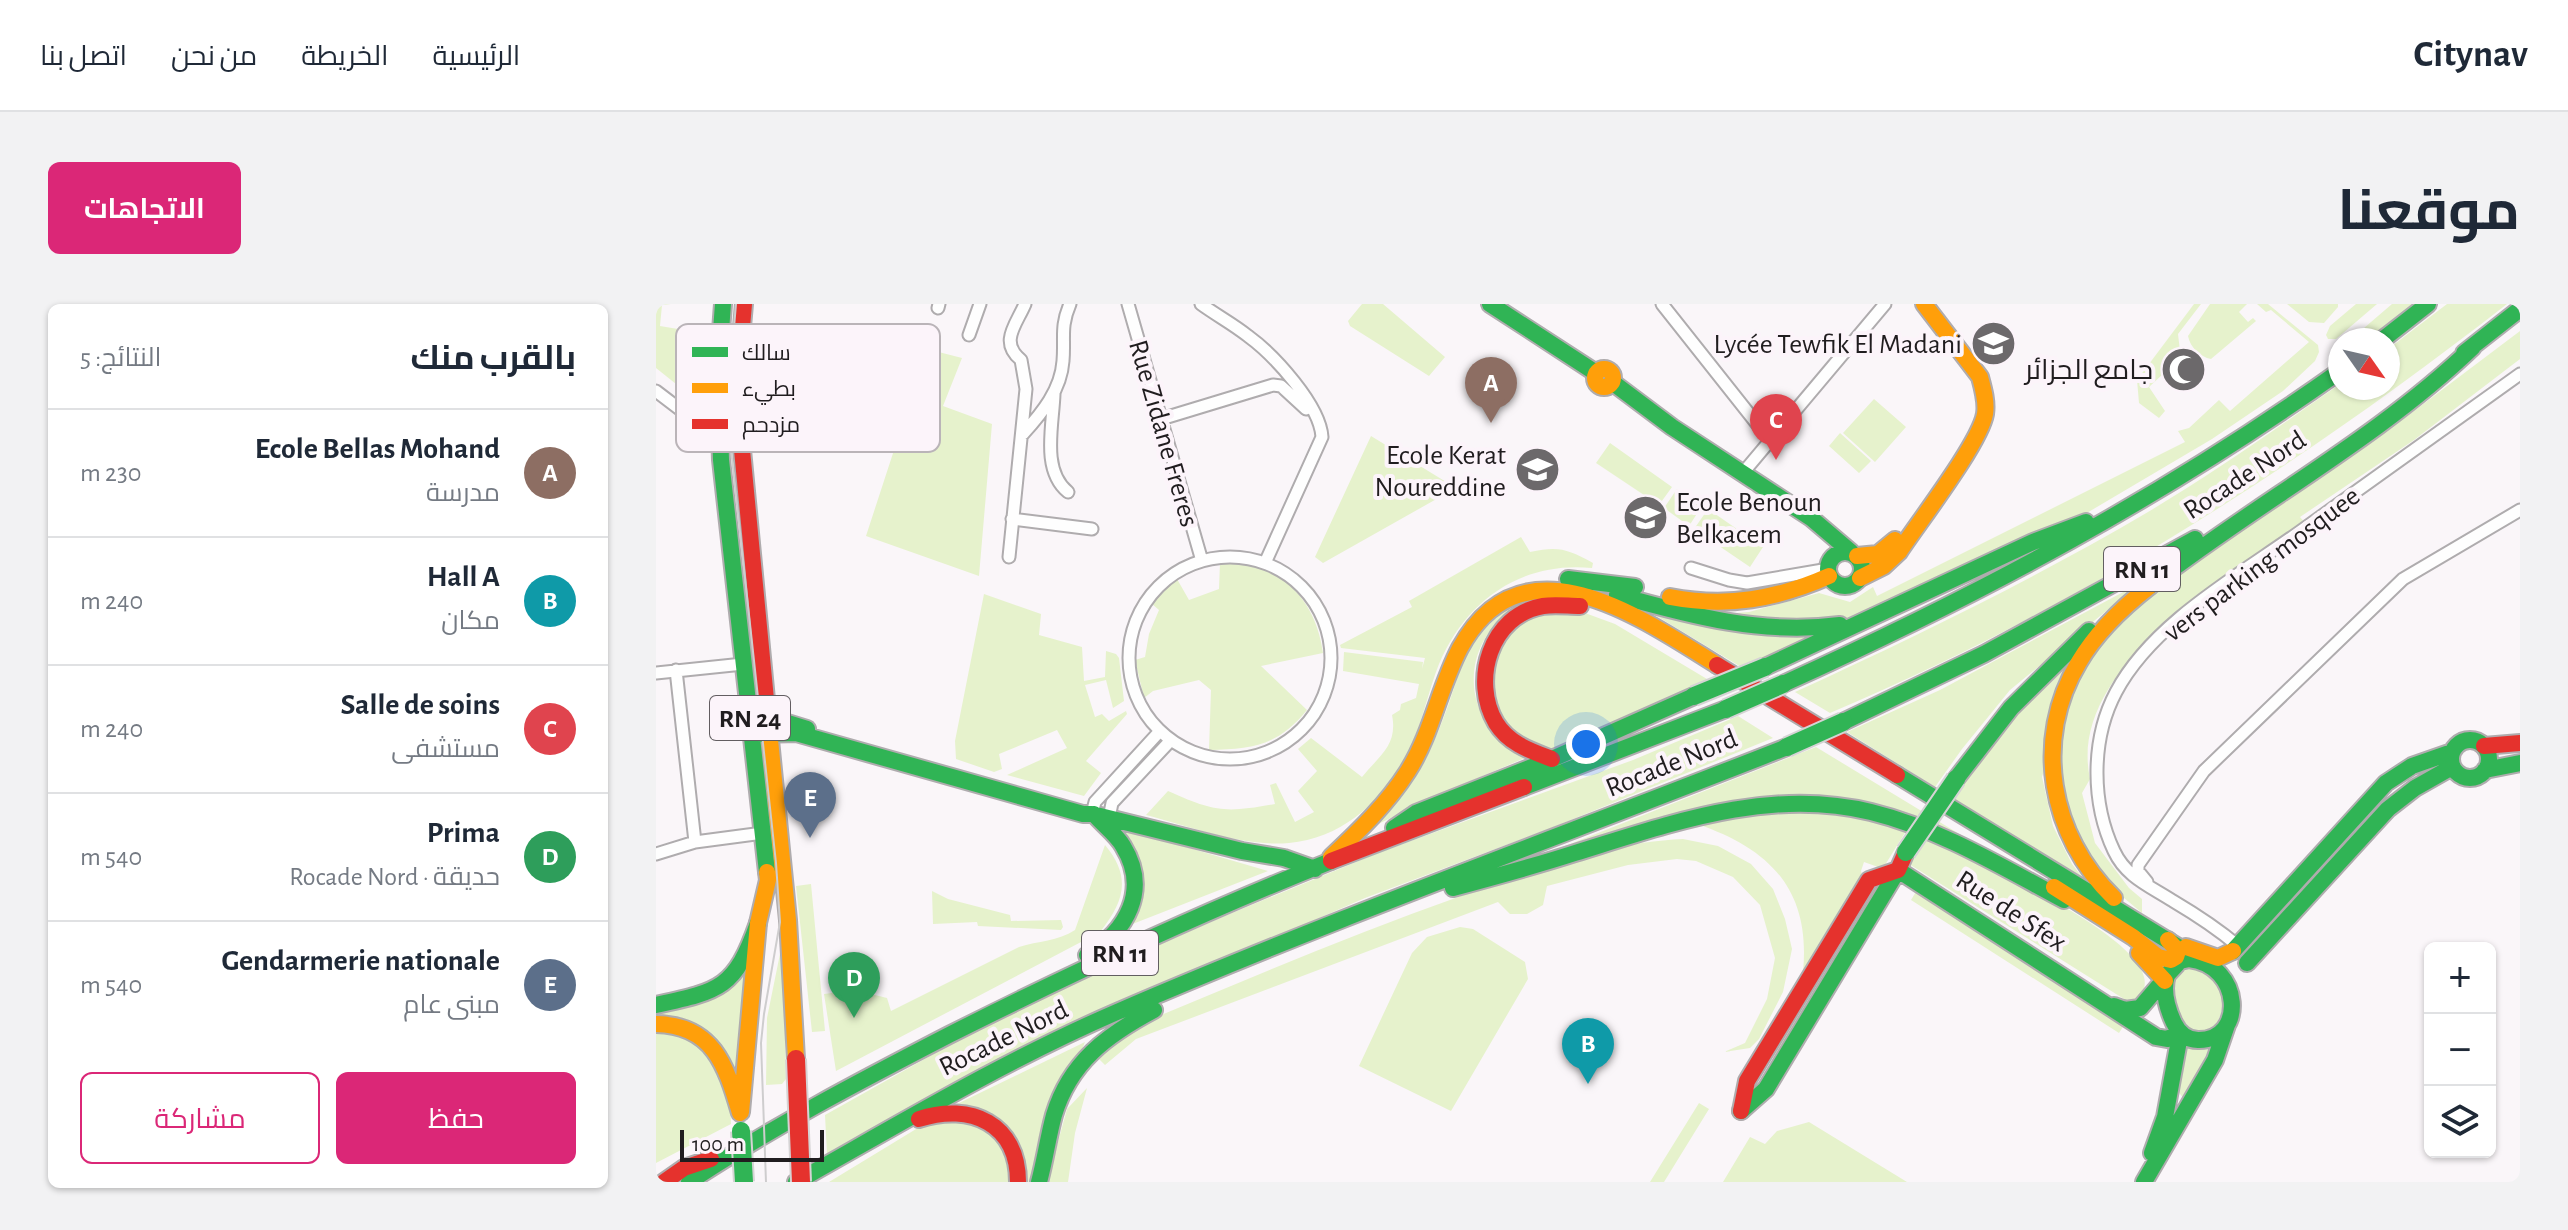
<!DOCTYPE html>
<html lang="ar">
<meta charset="utf-8">
<style>
body{margin:0;font-family:"Alegreya Sans",Cairo,sans-serif;background:#f2f2f3;color:#1f2937;direction:rtl}
.controls{position:absolute;right:24px;bottom:24px;display:grid;overflow:hidden;border-radius:12px;box-shadow:0 2px 6px #0004}
.controls button{width:72px;height:72px;display:grid;place-items:center;padding:0;border:0;border-bottom:2px solid #e0e1e3;background:#fff;color:#1f2937;font:40px sans-serif}
.compass{position:absolute;left:1672px;top:24px;width:72px;height:72px;border-radius:50%;background:#fff;box-shadow:0 2px 6px #0004;rotate:124deg}
.scale{position:absolute;left:24px;bottom:20px;width:144px;box-sizing:border-box;padding-left:8px;border:4px solid #201d1f;border-top:0;font-size:22px;line-height:28px;white-space:nowrap;color:#201d1f;-webkit-text-stroke:6px #fcf4fa;paint-order:stroke}
.you{position:absolute;left:930px;top:440px;width:28px;height:28px;margin:-20px;border:6px solid #fff;border-radius:50%;background:#1a73e8;box-shadow:0 0 0 12px #1a73e833}
.badge{display:grid;place-items:center;width:52px;height:52px;border-radius:50%;background:#db2777;color:#fff;font-size:26px;font-weight:700}
.pin{position:absolute;translate:-50% -66px;filter:drop-shadow(0 2px 4px #0008)}
.pin::after{content:'';position:absolute;top:42px;width:28px;height:24px;background:inherit;clip-path:polygon(0 0,100% 0,50% 100%)}
.list{margin:0;padding:0;list-style:none}
h2{display:flex;justify-content:space-between;align-items:center;height:104px;margin:0;padding:0 32px;font-size:34px}
h2 small{font-size:26px;font-weight:400;color:#747a83}
.list li{display:grid;grid-template-columns:52px 1fr auto;gap:24px;align-items:center;box-sizing:border-box;height:128px;padding:0 32px;border-top:2px solid #e0e1e3}
.list b{display:block;font-size:30px;white-space:nowrap}
.list p{margin:0;font-size:26px;white-space:nowrap;color:#747a83}
.list em{font-size:26px;font-style:normal;color:#747a83}
.actions{display:flex;gap:16px;padding:24px 32px}
.actions a{flex:1;padding:18px 0;border:2px solid #db2777;border-radius:12px;text-align:center;font-size:28px;color:#db2777}
.actions .main{background:#db2777;color:#fff}
.icon{flex:none;width:44px;height:44px;fill:none;stroke:currentColor;stroke-width:2;stroke-linecap:round;stroke-linejoin:round}
.map{position:relative;flex:none;width:1864px;height:878px;overflow:hidden;direction:ltr;border-radius:12px}
header{display:flex;align-items:center;gap:48px;box-sizing:border-box;height:112px;padding:0 40px;background:#fff;border-bottom:2px solid #e0e1e3}
header strong{font-size:38px}
nav{display:flex;gap:44px;margin-inline-start:auto;font-size:28px}
.intro{display:flex;align-items:center;justify-content:space-between;box-sizing:border-box;height:192px;padding:0 48px}
h1{margin:0;font-size:56px}
.button{padding:20px 36px;border-radius:12px;background:#db2777;color:#fff;font-size:28px;font-weight:700}
main{display:flex;gap:48px;padding:0 48px}
aside{flex:1;background:#fff;border-radius:12px;box-shadow:0 2px 6px #0004}
.map>svg:first-child{display:block}
</style>
<header>
<strong>Citynav</strong>
<nav><a>الرئيسية</a><a>الخريطة</a><a>من نحن</a><a>اتصل بنا</a></nav>
</header>
<div class="intro"><h1>موقعنا</h1><a class="button">الاتجاهات</a></div>
<main>
<div class="map">
<svg width="1864" height="878" viewBox="0 0 1864 878">
<rect width="100%" height="100%" fill="#faf6f9"/>
<path fill="#e6f2cc" d="M0,0H15L6,1L4,22L40,28L38,111L27,100L20,80L0,64Z
M706,0H727L789,53L773,72L694,22L692,17Z
M1538,0H1545L1522,30L1524,47L1521,57L1493,83L1509,107L1503,114L1483,99L1481,76Z
M1554,0H1591L1583,8L1592,18L1597,14L1600,17L1555,55C1544,53 1534,43 1532,32Z
M1601,0H1612L1662,41L1663,48L1659,57L1627,87L1556,135L1424,213L1190,315L1128,319L1067,310L1093,308L1163,289L1194,298L1217,283L1221,292L1529,138L1522,127L1533,124L1563,96L1574,107L1653,38L1615,6L1610,8Z
M1631,0H1682V3L1668,19L1653,18Z
M1700,0H1721L1680,35H1672L1670,31L1674,22Z
M1736,0H1758L1710,36H1694Z
M1791,0H1851C1642,163 1419,306 1174,409L1139,388C1259,333 1378,275 1492,208C1558,169 1621,124 1684,80V84H1732V45Z
M1864,27V55L1758,136L1644,213L1649,219C1572,274 1410,363 1434,475L1426,489L1439,539L1473,584L1486,595V609L1443,573L1407,501L1405,415L1437,345L1502,285L1754,110Z
M271,45L306,54L287,102L336,120L323,272L210,232Z
M1218,95L1250,123L1219,158L1187,129Z
M1184,129L1215,157L1203,169L1173,142Z
M715,132L800,184L667,259L659,253Z
M954,139L1016,183L1003,201L940,159Z
M1021,185L1046,202L1033,222L1008,204Z
M1052,205L1107,243L1094,263L1038,225Z
M865,233L874,248C903,242 911,245 937,259L936,264C866,257 810,296 783,360C773,385 768,411 758,435C736,488 692,534 633,539C586,543 536,523 490,511L512,487C559,508 569,509 619,500L614,481L620,479L639,518L658,508L642,487L661,467L642,445L655,434L706,473C724,451 742,441 736,411L744,406L745,400L760,394L763,380L687,367L688,348L767,358L766,365L769,354L685,344L684,341L756,303L753,297Z
M564,259C576,260 591,259 602,263C641,276 662,310 667,349L605,362L651,406C622,442 596,445 553,446L555,386L543,376L497,387L488,394L479,356L489,353L493,330L503,306L496,300L512,281L521,275L533,296L563,285Z
M1471,286L1472,289L1354,386L1306,445L1279,483L1191,428L1284,386Z
M328,290L385,310L383,331L426,343L428,377L449,373L450,347L460,350L463,354L468,397L457,404L450,376L429,381L439,413L446,410L453,417L470,407L471,410L430,457L445,469L428,492L351,471L411,444L401,426L343,450L346,465L338,468L300,455L299,437Z
M859,299C849,311 834,324 827,338C804,382 826,434 869,454L791,487L716,523C758,487 774,451 793,399C800,378 806,356 819,337C830,321 844,311 859,299Z
M929,309L959,320L1056,378L895,450L885,448L840,412L837,348L873,312Z
M999,311L1156,334L1090,366Z
M1426,339L1386,473L1397,522L1416,560L1427,574L1296,494L1345,425Z
M1082,412L1117,434L895,524L709,594L450,707L171,850L169,811L365,701L564,614L722,549L977,456Z
M1160,443L1338,551L1183,495L904,544Z
M1130,502L1252,524L1229,561L1222,563L1208,558L1205,567L1207,573L1147,668C1155,587 1115,545 1041,520Z
M458,522L612,567L474,621L483,590Z
M1271,532C1315,554 1478,627 1488,673C1491,685 1485,691 1478,700L1465,701L1468,695L1253,560Z
M1027,535L1062,542L1095,560L1117,585L1129,615L1136,645L1127,688L1103,735L1094,744L1068,748L1089,739L1111,695L1119,654L1104,601L1077,573L1040,557L1021,555L972,561L891,582L887,601L871,610H854L842,598L480,735L449,761L439,751L467,727C579,680 690,633 805,592C874,567 953,538 1027,535Z
M449,541C476,573 468,598 444,628L180,767L168,690L199,686L231,694L235,707L363,643C382,637 402,637 419,626Z
M1221,579L1223,586L1125,752L1117,756L1116,748L1215,582Z
M155,580L169,727L156,728L140,582Z
M1261,586L1470,718L1463,729L1255,596Z
M276,587L292,595L354,611L355,617L405,616L407,623L405,626L322,622L321,618L277,620Z
M804,623L817,625L869,658L872,675L795,807L703,762L756,649L771,633Z
M127,635L130,775L126,780L110,781L111,714Z
M95,657L81,780L75,764L0,706Z
M1542,660C1547,664 1553,667 1558,672C1582,697 1553,751 1529,726C1526,722 1524,713 1522,708C1516,694 1515,686 1516,672L1528,662Z
M0,723L42,737L74,791L75,820L0,859Z
M429,738L374,878H366L367,864L301,800Z
M1555,742L1531,794H1527L1522,787L1526,743Z
M431,784L419,829L412,878H391L411,805Z
M1043,799L1053,805L1008,878H994Z
M291,815L332,824L351,851L354,878H173L265,822Z
M1153,818L1251,878H1067L1094,833L1109,840L1121,827Z"/>
<g fill="none" stroke-linecap="round" stroke-linejoin="round">
<defs>
<path id="street" d="M472,0L546,257
M545,0C560,11 577,20 592,32C618,51 664,101 666,133L609,259
M1006,0L1113,135
M282,4L283,0
M313,31L324,0
M0,87L64,136
M398,90C397,121 385,166 412,188
M505,115L617,81L625,82L650,105
M367,130C386,109 405,86 407,57C409,34 404,23 414,0
M1086,170L1229,0
M356,215L436,225
M353,253L370,85L365,56C343,38 360,21 369,0
M473 354a101 101 0 1 1 202 0a101 101 0 1 1-202 0Z
M1035,264L1073,276L1091,279L1167,266
M20,366L39,538
M0,369L87,360
M436,510L439,498L504,427
M453,514L456,499L515,436
M0,550L39,538L107,529
M1491,578L1482,567V561L1548,467L1747,275L1864,206
M1582,642C1562,625 1539,610 1517,597C1494,582 1470,573 1458,547C1435,498 1435,435 1460,388C1496,320 1580,273 1642,229C1716,176 1790,123 1864,70"/>
<path id="fast" d="M67,0L62,67L65,156L111,568
M834,0L940,69
M1726,36L1772,0
M1808,49L1864,5
M956,78L1016,123L1155,214L1195,248
M44,121L56,116L62,109
M1172 265a17 17 0 1 1 34 0a17 17 0 1 1-34 0Z
M912,275L979,283
M1494,282C1600,199 1719,137 1817,43
M961,291C1036,312 1106,331 1184,321
M1109,363L1377,238L1430,218
M1127,380C1325,290 1507,193 1684,67
M1187,418L1328,350L1539,235
M100,421L125,417L151,425
M101,430L140,429L427,510H436L586,547L628,554L659,565
M1795 455a19 19 0 1 1 38 0a19 19 0 1 1-38 0Z
M1829,466L1864,459
M1241,471L1542,655
M1300,475L1355,404L1433,327
M868,483L1070,405
M738,524L760,509L896,455L1038,392
M1242,566L1500,733L1511,735L1523,730
M797,584C838,573 879,562 919,549C1016,519 1114,483 1215,508C1284,525 1346,563 1408,596
M1577,647L1730,479L1756,462L1796,448
M431,651C471,627 494,586 467,542C460,530 447,521 438,510
M1533,655C1587,661 1590,737 1542,736C1531,736 1523,729 1518,719C1511,704 1506,687 1511,671L1524,657Z
M1591,659L1732,505L1759,484L1796,463
M0,701C65,687 79,684 102,619
M1458,702L1469,706L1484,704L1502,683L1509,679
M1085,807L1110,785L1242,566
M1496,849L1509,813L1524,731
M33,878C116,823 204,777 293,731C418,668 545,609 675,557
M140,878C245,819 350,756 461,708C681,613 908,531 1131,443
M383,878C389,856 392,833 398,811C414,758 451,731 498,706
M1488,878L1559,756L1571,721"/>
<path id="slow" d="M939 74a9 9 0 1 1 18 0a9 9 0 1 1-18 0Z
M1201,252L1222,250L1239,236
M1204,274L1228,262L1243,248C1262,219 1324,139 1329,110C1331,98 1327,84 1324,73L1268,0
M1014,293C1071,304 1121,295 1173,272
M111,406L132,616L140,755
M675,553C703,527 731,500 752,467C776,429 783,384 804,344C867,229 985,314 1061,361
M1398,583L1477,633L1502,653L1515,656L1520,653L1522,647L1512,636
M1458,594C1394,532 1376,436 1423,358C1441,327 1467,303 1494,282
M1530,643L1562,654L1577,647
M1483,649L1509,677
M0,720C57,721 70,761 84,809
M85,808L102,619L112,576L111,568"/>
<path id="jam" d="M88,0L82,69L84,125L111,406
M1061,361L1241,471
M1828,442L1864,439
M896,455C875,447 853,440 840,419C815,377 834,311 887,302C899,300 912,302 924,302
M675,557L868,483
M1242,566L1250,548
M1085,807L1091,777L1213,576L1242,566
M263,815C315,798 362,820 362,878
M8,878L28,864L55,855"/>
</defs>
<use href="#street" stroke="#afacae" stroke-width="15"/>
<use href="#fast" stroke="#afacae" stroke-width="20"/>
<use href="#slow" stroke="#afacae" stroke-width="20"/>
<use href="#jam" stroke="#afacae" stroke-width="20"/>
<use href="#street" stroke="#fefefe" stroke-width="11"/>
<use href="#fast" stroke="#30b455" stroke-width="16"/>
<use href="#slow" stroke="#ff9f0a" stroke-width="16"/>
<use href="#jam" stroke="#e5322d" stroke-width="16"/>
<path stroke="#cecdce" stroke-width="2" d="M80,0L74,71V136L120,559L124,618L108,710L105,739L110,878"/>
<defs>
<path id="fast-bridge" d="M1038,392L1109,363
M1070,405L1127,380
M1131,443L1187,418
M1250,548L1300,475
M85,827L88,878"/>
<path id="jam-bridge" d="M140,755L145,878"/>
</defs>
<use href="#fast-bridge" stroke="#d5d3d4" stroke-width="22" stroke-linecap="butt"/>
<use href="#jam-bridge" stroke="#d5d3d4" stroke-width="22" stroke-linecap="butt"/>
<use href="#fast-bridge" stroke="#30b455" stroke-width="18"/>
<use href="#jam-bridge" stroke="#e5322d" stroke-width="18"/>
</g>
<defs>
<symbol id="school-disc" viewBox="-11 -11 22 22"><circle r="9.5" fill="#6c696b" stroke="#fcf4fa"/><path d="M0-5L7-2L0 1L-7-2ZM-4 1L0 2.5L4 1V4Q0 6-4 4Z" fill="#fff"/></symbol>
<symbol id="mosque-disc" viewBox="-11 -11 22 22"><circle r="9.5" fill="#6c696b" stroke="#fcf4fa"/><path d="M3.5-4.9A6 6 0 1 0 3.5 4.9A5 5 0 1 1 3.5-4.9Z" fill="#fff"/></symbol>
</defs>
<g fill-rule="evenodd">
<use href="#school-disc" x="1312" y="14" width="51" height="51"/>
<use href="#mosque-disc" x="1502" y="40" width="51" height="51"/>
<use href="#school-disc" x="856" y="140" width="51" height="51"/>
<use href="#school-disc" x="964" y="188" width="51" height="51"/>
</g>
<g text-anchor="middle" stroke-width="8" stroke-linejoin="round" paint-order="stroke">
<g fill="#fcf4fa" stroke="#625e61" stroke-width="2">
<rect x="1448" y="243" width="76" height="44" rx="6"/>
<rect x="54" y="392" width="80" height="44" rx="6"/>
<rect x="426" y="627" width="76" height="44" rx="6"/>
</g>
<g font-size="26" font-weight="bold" fill="#201d1f">
<text x="1486" y="274">RN 11</text>
<text x="94" y="423">RN 24</text>
<text x="464" y="658">RN 11</text>
</g>
<g font-size="28" fill="#201d1f" stroke="#fcf4fa" text-anchor="end">
<text x="1306" y="49">Lycée Tewfik El Madani</text>
<text x="1497" y="75">جامع الجزائر</text>
<text x="850" y="160">Ecole Kerat<tspan x="850" dy="32">Noureddine</tspan></text>
<text x="1020" y="207" text-anchor="start">Ecole Benoun<tspan x="1020" dy="32">Belkacem</tspan></text>
</g>
<g font-size="28" fill="#201d1f" stroke="#fcf4fa">
<text transform="translate(509 129) rotate(74)" y="10">Rue Zidane Freres</text>
<text transform="translate(1588 170) rotate(-33)" y="10">Rocade Nord</text>
<text transform="translate(1605 259) rotate(-37)" y="10">vers parking mosquee</text>
<text transform="translate(1015 458) rotate(-22)" y="10">Rocade Nord</text>
<text transform="translate(1356 606) rotate(33)" y="10">Rue de Sfex</text>
<text transform="translate(347 733) rotate(-26)" y="10">Rocade Nord</text>
</g>
</g>
<rect x="20" y="20" width="264" height="128" rx="12" fill="#fcf4fa" stroke="#bab4b8" stroke-width="2"/>
<rect x="36" y="43" width="36" height="10" fill="#30b455"/>
<rect x="36" y="79" width="36" height="10" fill="#ff9f0a"/>
<rect x="36" y="115" width="36" height="10" fill="#e5322d"/>
<g font-size="22" fill="#201d1f">
<text x="86" y="56">سالك</text>
<text x="86" y="92">بطيء</text>
<text x="86" y="128">مزدحم</text>
</g>
</svg>
<div class="controls">
<button>+</button>
<button>−</button>
<button><svg class="icon" aria-label="layers" viewBox="0 0 24 24"><path d="M12 4l9 5-9 5-9-5zM3 14l9 5 9-5"/></svg></button>
</div>
<svg class="compass" viewBox="-18 -18 36 36"><path d="M0-13l5 13h-10z" fill="#e53935"/><path d="M0 13l5-13h-10z" fill="#747a83"/></svg>
<div class="scale">100 m</div>
<div class="you"></div>
<div class="pin badge" style="left:835px;top:119px;background:#8d6e63">A</div>
<div class="pin badge" style="left:932px;top:780px;background:#0f9aa8">B</div>
<div class="pin badge" style="left:1120px;top:156px;background:#e0444e">C</div>
<div class="pin badge" style="left:198px;top:714px;background:#2e9e5b">D</div>
<div class="pin badge" style="left:154px;top:534px;background:#5c6f8a">E</div>
</div>
<aside>
<h2>بالقرب منك<small>النتائج: 5</small></h2>
<ul class="list">
<li><span class="badge" style="background:#8d6e63">A</span><div><b>Ecole Bellas Mohand</b><p>مدرسة</p></div><em>230 m</em></li>
<li><span class="badge" style="background:#0f9aa8">B</span><div><b>Hall A</b><p>مكان</p></div><em>240 m</em></li>
<li><span class="badge" style="background:#e0444e">C</span><div><b>Salle de soins</b><p>مستشفى</p></div><em>240 m</em></li>
<li><span class="badge" style="background:#2e9e5b">D</span><div><b>Prima</b><p>حديقة · Rocade Nord</p></div><em>540 m</em></li>
<li><span class="badge" style="background:#5c6f8a">E</span><div><b>Gendarmerie nationale</b><p>مبنى عام</p></div><em>540 m</em></li>
</ul>
<div class="actions"><a class="main">حفظ</a><a>مشاركة</a></div>
</aside>
</main>
